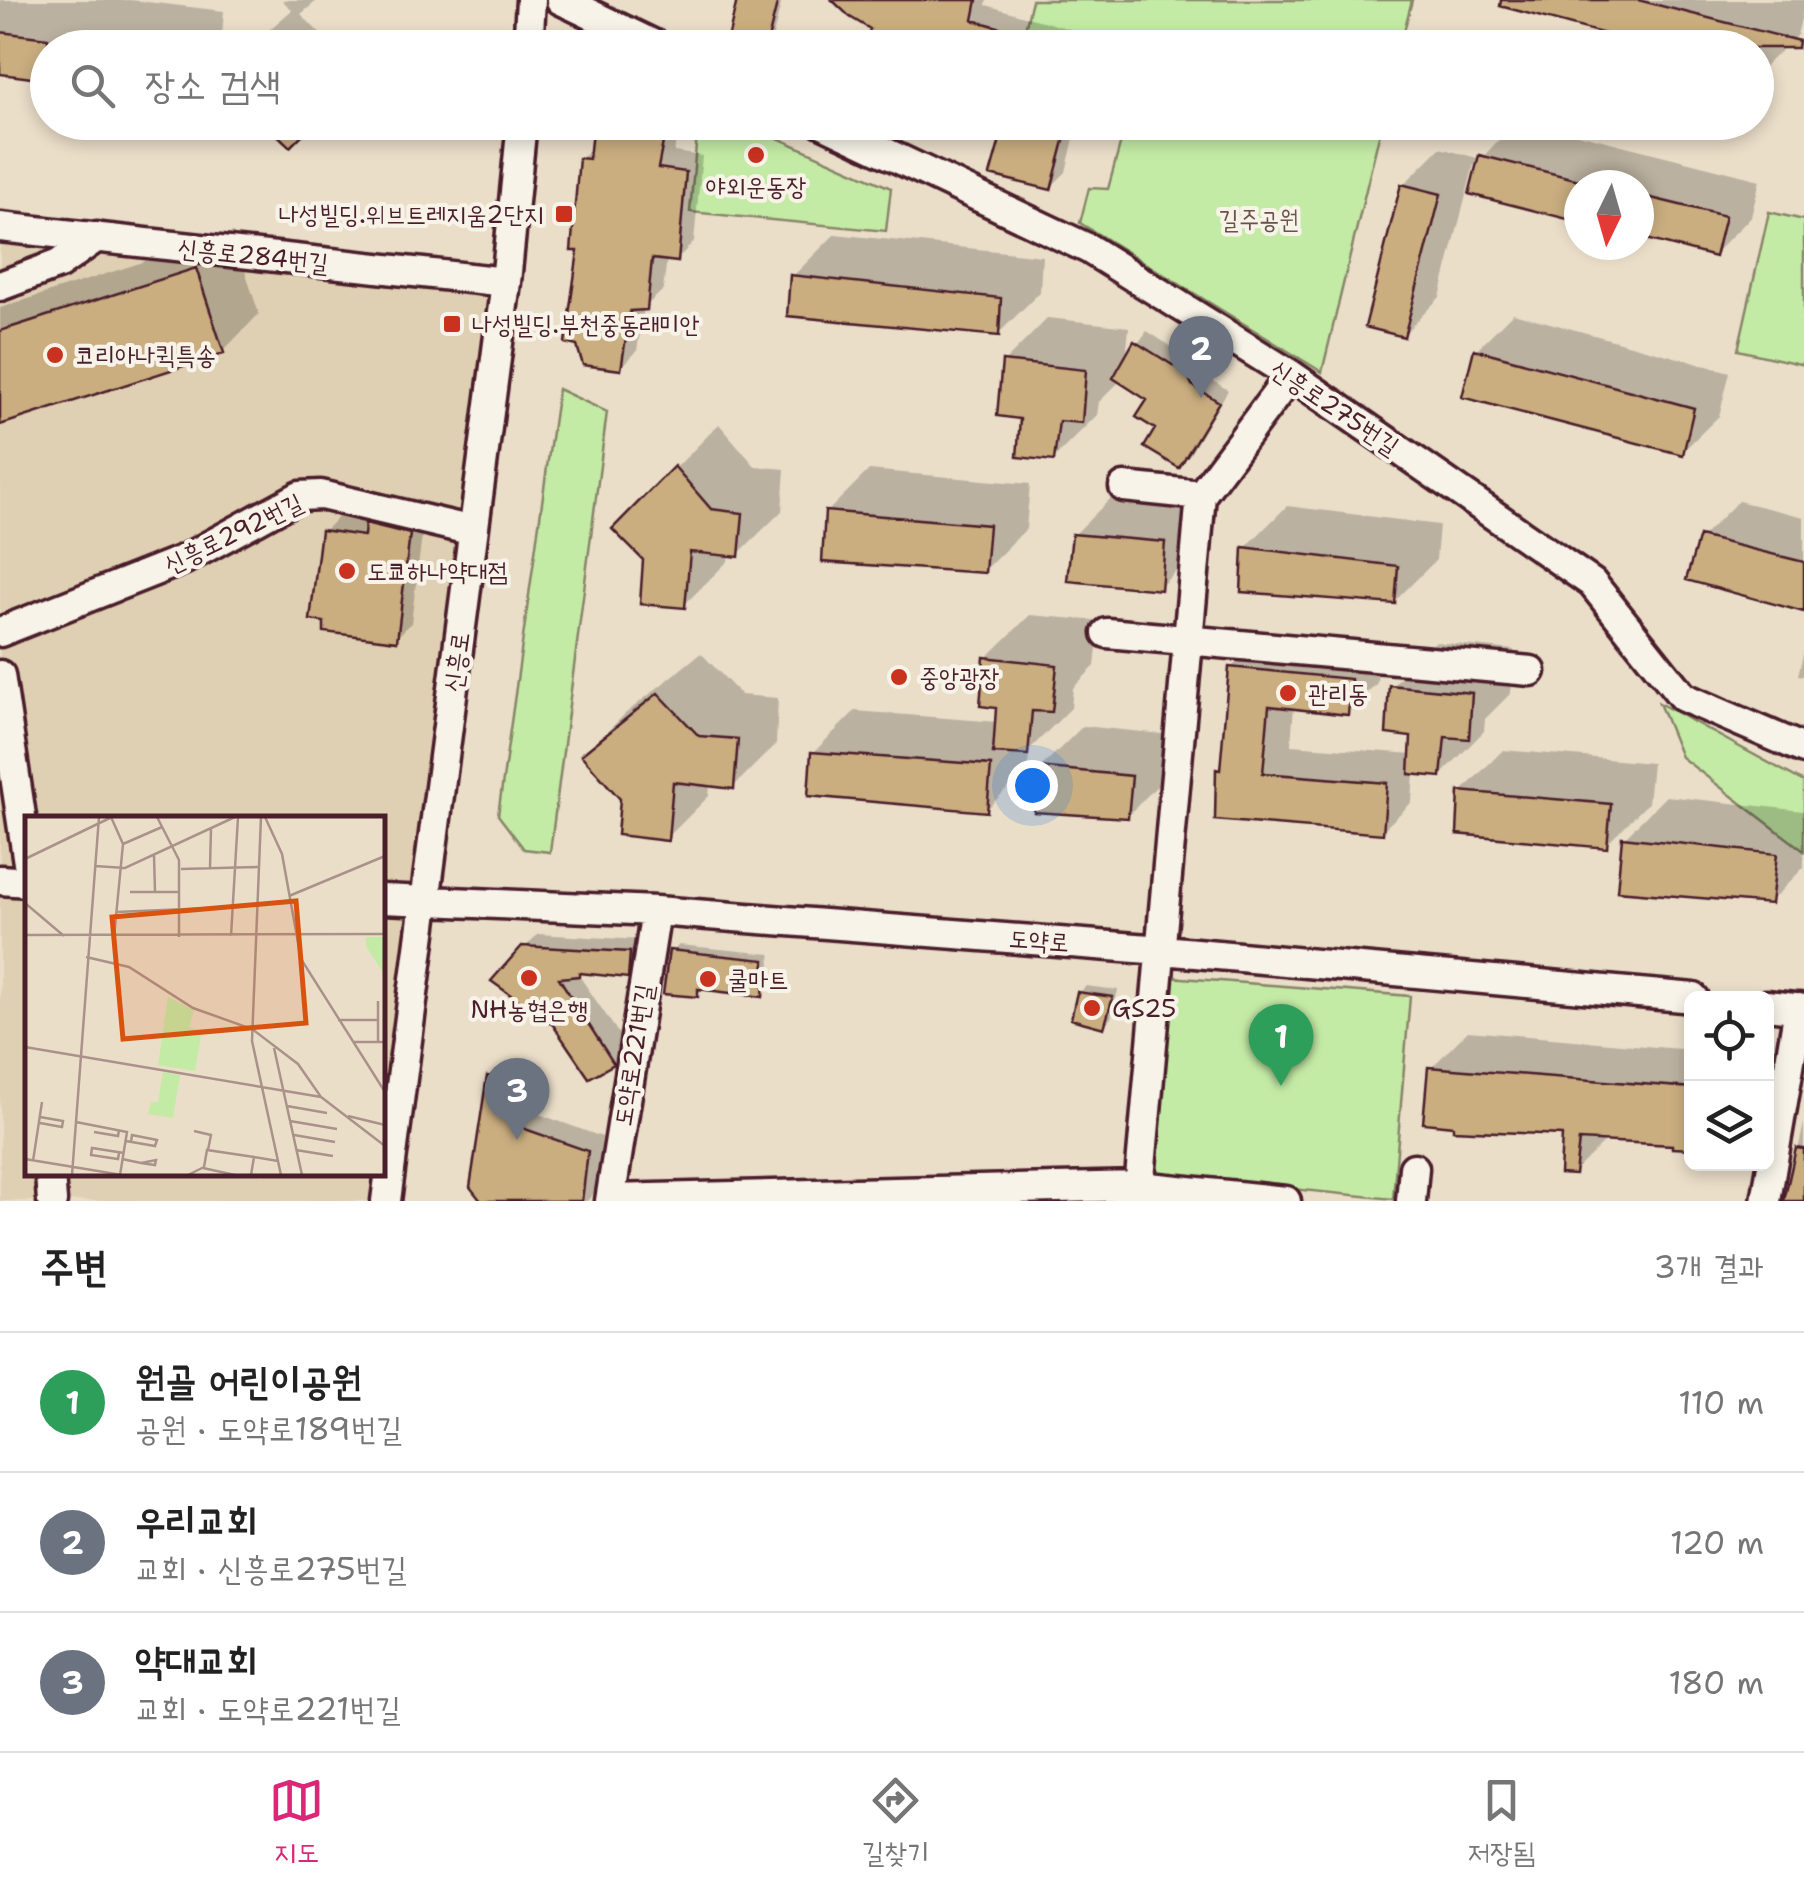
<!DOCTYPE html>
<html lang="ko">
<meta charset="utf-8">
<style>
body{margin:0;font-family:"Shantell Sans","Poor Story",sans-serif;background:#f2f2f2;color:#222}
.controls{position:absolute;right:30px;bottom:30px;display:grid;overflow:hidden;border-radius:15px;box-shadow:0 5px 15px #0003}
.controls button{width:90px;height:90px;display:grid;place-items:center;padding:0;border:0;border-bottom:2px solid #e0e0e0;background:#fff;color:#222;font:50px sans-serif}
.compass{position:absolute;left:1564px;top:170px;width:90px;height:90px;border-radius:50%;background:#fff;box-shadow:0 5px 15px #0003;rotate:185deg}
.you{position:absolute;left:1032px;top:785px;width:35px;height:35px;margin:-25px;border:8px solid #fff;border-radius:50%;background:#1a73e8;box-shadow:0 0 0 15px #1a73e833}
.badge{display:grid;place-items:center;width:65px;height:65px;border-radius:50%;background:#db2777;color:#fff;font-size:32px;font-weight:700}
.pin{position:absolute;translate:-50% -82px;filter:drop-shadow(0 2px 5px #0008)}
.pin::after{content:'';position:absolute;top:52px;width:35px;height:30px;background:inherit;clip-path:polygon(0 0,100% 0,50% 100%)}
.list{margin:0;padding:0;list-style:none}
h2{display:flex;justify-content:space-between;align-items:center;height:130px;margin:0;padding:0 40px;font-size:42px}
h2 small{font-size:32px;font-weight:400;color:#767676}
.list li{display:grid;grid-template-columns:65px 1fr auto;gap:30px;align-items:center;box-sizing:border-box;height:140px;padding:0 40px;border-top:2px solid #e0e0e0}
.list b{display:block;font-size:38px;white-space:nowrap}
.list p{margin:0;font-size:32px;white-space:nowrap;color:#767676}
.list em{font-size:32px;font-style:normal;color:#767676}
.icon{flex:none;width:55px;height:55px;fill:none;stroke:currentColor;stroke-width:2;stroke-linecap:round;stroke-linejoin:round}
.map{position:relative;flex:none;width:1804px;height:1201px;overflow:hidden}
.search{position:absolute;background:#fff;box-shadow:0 5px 15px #0003;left:30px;right:30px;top:30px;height:110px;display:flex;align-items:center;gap:25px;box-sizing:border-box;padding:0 35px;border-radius:55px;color:#767676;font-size:38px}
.sheet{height:550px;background:#fff}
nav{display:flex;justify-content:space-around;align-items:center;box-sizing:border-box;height:140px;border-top:2px solid #e0e0e0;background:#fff;font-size:28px;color:#767676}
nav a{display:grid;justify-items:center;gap:5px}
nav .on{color:#db2777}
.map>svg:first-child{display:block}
</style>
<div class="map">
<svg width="1804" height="1201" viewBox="0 0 1804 1201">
<rect width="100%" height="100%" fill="#eadec9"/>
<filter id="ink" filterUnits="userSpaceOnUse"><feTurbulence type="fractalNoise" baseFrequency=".01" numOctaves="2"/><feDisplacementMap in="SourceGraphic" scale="20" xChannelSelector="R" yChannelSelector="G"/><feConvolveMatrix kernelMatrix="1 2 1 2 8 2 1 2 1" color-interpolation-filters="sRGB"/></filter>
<g filter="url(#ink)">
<path fill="#e0d0b3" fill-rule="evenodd" d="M0,228L506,282L383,1201H0ZM28,818H382V1174H28Z"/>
<path fill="#c4eba6" stroke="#878568" stroke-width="2.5" d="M1032,0H1412L1400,47H1091L1025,29Z
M698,123H744L891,188L886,231L690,212Z
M1126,123H1382L1322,372L1080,223L1089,188L1108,189Z
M1769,212L1804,220V365L1738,350Z
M558,389L607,412L550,852L524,849L498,815Z
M1659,703L1804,782V851L1681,757Z
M1169,977L1410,996L1393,1199L1151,1175Z"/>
<path fill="#0003" d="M0,0H130L224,11L221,48H48L0,72Z
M282,0H318L301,14L334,48H248L292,10Z
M740,0H782L770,48H740Z
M841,0H987L986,5L1101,38L1098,48H938L912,41L906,48H886L873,28Z
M1522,0H1804V7L1797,35L1760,71L1756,70V48Z
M199,122H227L212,136Z
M596,122H679L674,152L702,156L694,242L677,259L667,258L663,290L644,308L637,351L620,368L581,249V159L592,148Z
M1008,122H1078L1066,172L1051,187Z
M1515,122H1531L1760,180L1751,217L1714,254L1639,235V185H1579V219L1474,164L1440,297L1404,334L1403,185L1440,148L1481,159Z
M233,233L259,314L223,351L0,422V308Z
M835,234L1042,256L1040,292L998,334L793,276Z
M1513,313L1730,372L1719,416L1682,452L1476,350Z
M1048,318L1129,327L1126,360L1147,331L1198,364L1202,374L1228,390L1190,454L1179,465L1158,429L1151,400L1121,380L1099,402L1097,415L1053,459L1023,417L1004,362Z
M719,424L755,466L785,469L782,511L738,554H729L728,561L684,605L616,529Z
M869,470L1030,484L1026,529L984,571L827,512Z
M1116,493L1206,501L1202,545L1160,587L1074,535Z
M1738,501L1804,517V599L1701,538Z
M1287,506L1439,525L1436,560L1394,602L1245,548Z
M339,516L372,521L424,520L411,623L396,638L324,531Z
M1030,615L1100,621L1095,666L1073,688L1071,708L1029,750L1028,768L986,810L813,753L855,711L998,722L999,706L986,658Z
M1260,638L1379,651L1377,683L1347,712L1294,706L1291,745L1413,754L1414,735L1392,686L1435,642L1514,650L1511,693L1485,719L1484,731L1441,775L1414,772L1412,802L1382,831L1218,771L1222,766L1231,668Z
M1804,651V676L1798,675Z
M701,653L741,695L778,698L776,744L734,786L710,784L709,796L667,838L584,755L626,713Z
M1083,726L1173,735L1169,774L1127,816L1040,768Z
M1503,750L1652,763L1648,803L1606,845L1461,792Z
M1666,796L1804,811V867L1770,902L1624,838Z
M538,934L641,940L640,962L627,975L582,971L578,974L627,1046L613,1062L590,1075L524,948Z
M679,945L771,954L769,988L762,994L704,987L697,995L672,952Z
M1086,986L1118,990L1111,1018L1104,1025L1079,993Z
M1468,1031L1692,1050V1145L1607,1139L1574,1172L1565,1133L1431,1068Z
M1766,1056L1777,1057L1766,1117Z
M505,1063L529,1067L527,1092L539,1114L602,1137L595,1192L587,1201H484L490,1078Z
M1804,1123V1201H1787Z"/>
<path fill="#caae80" stroke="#4a1f2b" stroke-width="2.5" d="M737,0H778L766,48H726Z
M832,0H977L973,20L1052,42L1051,48H927L906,43L905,48H878L866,44L870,29L850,17Z
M1501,0H1638L1799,41L1798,48H1658L1500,6Z
M0,32L48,38V80L0,74Z
M264,122H315L290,147Z
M593,122H667L658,168L686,172L678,262L652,259L647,310L630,311L621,370L583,365L577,346L565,343L578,251H571L579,158L589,159Z
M1005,122H1069L1051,190L990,175Z
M1479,155L1579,180V222L1469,194Z
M1401,184L1441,194L1404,337L1365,327Z
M1639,195L1725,216L1715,257L1639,237Z
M196,268L224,353L0,425V331Z
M790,275L1001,298L999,336L787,316Z
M1134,341L1187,374L1192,385L1219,402L1179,468L1144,447L1155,429L1136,417L1147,400L1113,378Z
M1474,349L1694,408L1683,455L1462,397Z
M1002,361L1086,370L1082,423L1059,421L1054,461L1017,457L1020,419L997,416Z
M674,466L711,509L743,513L739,557L690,552L685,608L640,604L643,560L612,529Z
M825,511L989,525L985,573L822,562Z
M365,523L410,534L397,641L324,632V622L310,620L321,530L364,536Z
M1072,534L1165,542L1161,590L1067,581Z
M1699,536L1804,562V612L1686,580Z
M1243,547L1398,566L1395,604L1241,592Z
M984,657L1057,665L1052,712L1032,711L1028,755L993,753L996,708L980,706Z
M1229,667L1351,679L1348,715L1269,706L1263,773L1387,783L1383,834L1215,820L1216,769L1220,770Z
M1389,685L1472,693L1469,739L1445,737L1441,777L1409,774L1411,737L1386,734Z
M658,693L699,736L738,739L734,789L673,782L668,841L617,835L620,799L581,755Z
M811,752L991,765L987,812L808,796Z
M1038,767L1132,776L1128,818L1034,812Z
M1459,791L1611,804L1607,848L1457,834Z
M1622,837L1777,854L1771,904L1617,891Z
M522,946L630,952L628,978L579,973V976L559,978L614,1064L589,1078L553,1025L491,981Z
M669,950L765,960L763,997L698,989V997L663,994Z
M1077,992L1113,997L1104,1028L1071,1019Z
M1428,1067L1692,1088V1149L1672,1148V1145L1579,1140L1575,1175L1560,1174L1562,1135L1453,1130V1126L1423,1123Z
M487,1076L516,1081L513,1108L525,1129L588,1151L582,1201H481L470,1187Z
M1796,1148L1804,1149V1201H1784Z"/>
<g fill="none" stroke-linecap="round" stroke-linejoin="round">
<defs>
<path id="minor" d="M561,0L661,48
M528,48L531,0
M821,122L1089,249L1291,375L1592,583L1683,697L1804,749
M0,227L506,282
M0,286L59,264L97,237
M1124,487L1201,495
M0,632L185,559L300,496L321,495L473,531
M1107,633L1531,671
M0,675L28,863
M0,880L28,882
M382,899L656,911L1162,950L1694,998
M1766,1005L1804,1009
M50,1174L52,1201
M611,1199L1139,1186L1286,1201
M386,1201L506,282L522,122
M610,1201L656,911
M1138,1201L1201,495L1291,375
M1411,1201L1414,1168
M1766,1201L1799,1008"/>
</defs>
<use href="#minor" stroke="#4a1f2b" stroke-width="35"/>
<use href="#minor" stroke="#f7f3e8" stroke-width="28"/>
</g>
</g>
<g fill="#c8321e" stroke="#f7f3e8" stroke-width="4">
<circle cx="756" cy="155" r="10"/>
<rect x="554" y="204" width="20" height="20" rx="5"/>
<rect x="442" y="314" width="20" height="20" rx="5"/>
<circle cx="55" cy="355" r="10"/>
<circle cx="347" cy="571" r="10"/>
<circle cx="899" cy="677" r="10"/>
<circle cx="1288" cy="693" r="10"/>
<circle cx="529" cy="978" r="10"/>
<circle cx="708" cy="979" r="10"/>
<circle cx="1092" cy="1008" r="10"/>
</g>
<g text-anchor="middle" stroke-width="8" stroke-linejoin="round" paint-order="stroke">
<g font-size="25" fill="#4a1f2b" stroke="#f7f3e8" text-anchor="start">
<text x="756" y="195" text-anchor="middle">야외운동장</text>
<text x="544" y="223" text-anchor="end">나성빌딩.위브트레지움2단지</text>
<text x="472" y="333">나성빌딩.부천중동래미안</text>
<text x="75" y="364">코리아나퀵특송</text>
<text x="367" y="580">도쿄하나약대점</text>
<text x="919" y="686">중앙광장</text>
<text x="1308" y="702">관리동</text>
<text x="728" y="988">쿨마트</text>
<text x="1112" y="1017">GS25</text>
<text x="529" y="1018" text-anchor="middle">NH농협은행</text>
</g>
<g font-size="25" fill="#68524a" stroke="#f7f3e8">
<text x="1259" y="228">길주공원</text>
</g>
<g font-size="25" fill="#4a1f2b" stroke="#f7f3e8">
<text transform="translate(253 255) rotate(6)" y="9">신흥로284번길</text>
<text transform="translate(1335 407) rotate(34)" y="9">신흥로275번길</text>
<text transform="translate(233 533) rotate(-26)" y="9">신흥로292번길</text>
<text transform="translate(456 662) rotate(-82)" y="9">신흥로</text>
<text transform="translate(1039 940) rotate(4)" y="9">도약로</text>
<text transform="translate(633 1055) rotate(-81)" y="9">도약로221번길</text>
</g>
</g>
<g transform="translate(25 816)">
<rect width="360" height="360" fill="#eadec9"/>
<path d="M341,121H360V160L341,130ZM143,181L169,194L164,211L177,214L170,255L133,249ZM138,256L155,259L148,302L123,298L126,286H133Z" fill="#c4eba6"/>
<path fill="none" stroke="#aa928a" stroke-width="2.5" d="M86,1L98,28L89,121M132,1L154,44V121M236,1L227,225L256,359M240,1L257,38L276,143L360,276M98,28L137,11M129,39L130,76M0,43L87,1M70,50L100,52L210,1M185,52L186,12M156,53L233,51M105,76H155M264,80L360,40M0,87L39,120M91,96L208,91M0,119L360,118M206,120L213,1M61,141L104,151L168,192L227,213L273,248L296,281M353,185V226M313,204H353M328,226H360M0,231L296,281L360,330M249,232L277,359M262,290L302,297M323,300L360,309M15,301L38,305L37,311L15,307M265,305L312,313M51,306L102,316L95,359M169,315L186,319L183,334M69,316L93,320L94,314M269,319L310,326M101,325L130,330L132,324L107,319L106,326M271,334L308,340M94,337L93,343L66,339L67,332L99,337M0,343L97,359M97,343L116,347L130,349L131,344L116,347M8,345L17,286M178,352L210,359M47,359L74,1M163,359L179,351L182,334L229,341M226,359L229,341L253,345"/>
<path fill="#d8530f" fill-opacity="0.15" stroke="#d8530f" stroke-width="5" d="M271,85L281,207L98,223L87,101Z"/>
<rect width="360" height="360" fill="none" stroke="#4a1f2b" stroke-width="5"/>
</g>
</svg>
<div class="controls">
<button><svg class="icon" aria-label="locate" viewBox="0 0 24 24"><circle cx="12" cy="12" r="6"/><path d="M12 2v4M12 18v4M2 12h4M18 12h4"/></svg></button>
<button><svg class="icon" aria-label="layers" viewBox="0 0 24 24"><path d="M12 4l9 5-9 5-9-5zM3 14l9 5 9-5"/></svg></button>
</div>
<svg class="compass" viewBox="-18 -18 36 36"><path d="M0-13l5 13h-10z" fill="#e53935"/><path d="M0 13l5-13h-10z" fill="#767676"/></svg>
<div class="you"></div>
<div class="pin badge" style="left:1281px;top:1086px;background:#2e9e5b">1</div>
<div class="pin badge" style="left:1201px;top:398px;background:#6b7280">2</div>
<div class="pin badge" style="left:517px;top:1140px;background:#6b7280">3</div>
<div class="search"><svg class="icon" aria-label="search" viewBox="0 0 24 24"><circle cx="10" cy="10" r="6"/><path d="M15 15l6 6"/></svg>장소 검색</div>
</div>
<section class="sheet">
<h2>주변<small>3개 결과</small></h2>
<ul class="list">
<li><span class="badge" style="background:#2e9e5b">1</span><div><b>원골 어린이공원</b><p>공원 · 도약로189번길</p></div><em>110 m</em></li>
<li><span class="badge" style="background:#6b7280">2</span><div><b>우리교회</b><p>교회 · 신흥로275번길</p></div><em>120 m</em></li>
<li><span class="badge" style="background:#6b7280">3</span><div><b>약대교회</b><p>교회 · 도약로221번길</p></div><em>180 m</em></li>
</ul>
</section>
<nav>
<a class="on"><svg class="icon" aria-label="map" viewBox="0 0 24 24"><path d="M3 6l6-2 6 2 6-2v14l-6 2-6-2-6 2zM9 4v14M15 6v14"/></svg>지도</a>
<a><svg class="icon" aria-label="directions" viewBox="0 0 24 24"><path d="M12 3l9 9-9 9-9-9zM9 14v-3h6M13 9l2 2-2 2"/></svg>길찾기</a>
<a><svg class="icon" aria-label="saved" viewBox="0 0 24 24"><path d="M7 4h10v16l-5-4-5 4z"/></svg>저장됨</a>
</nav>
